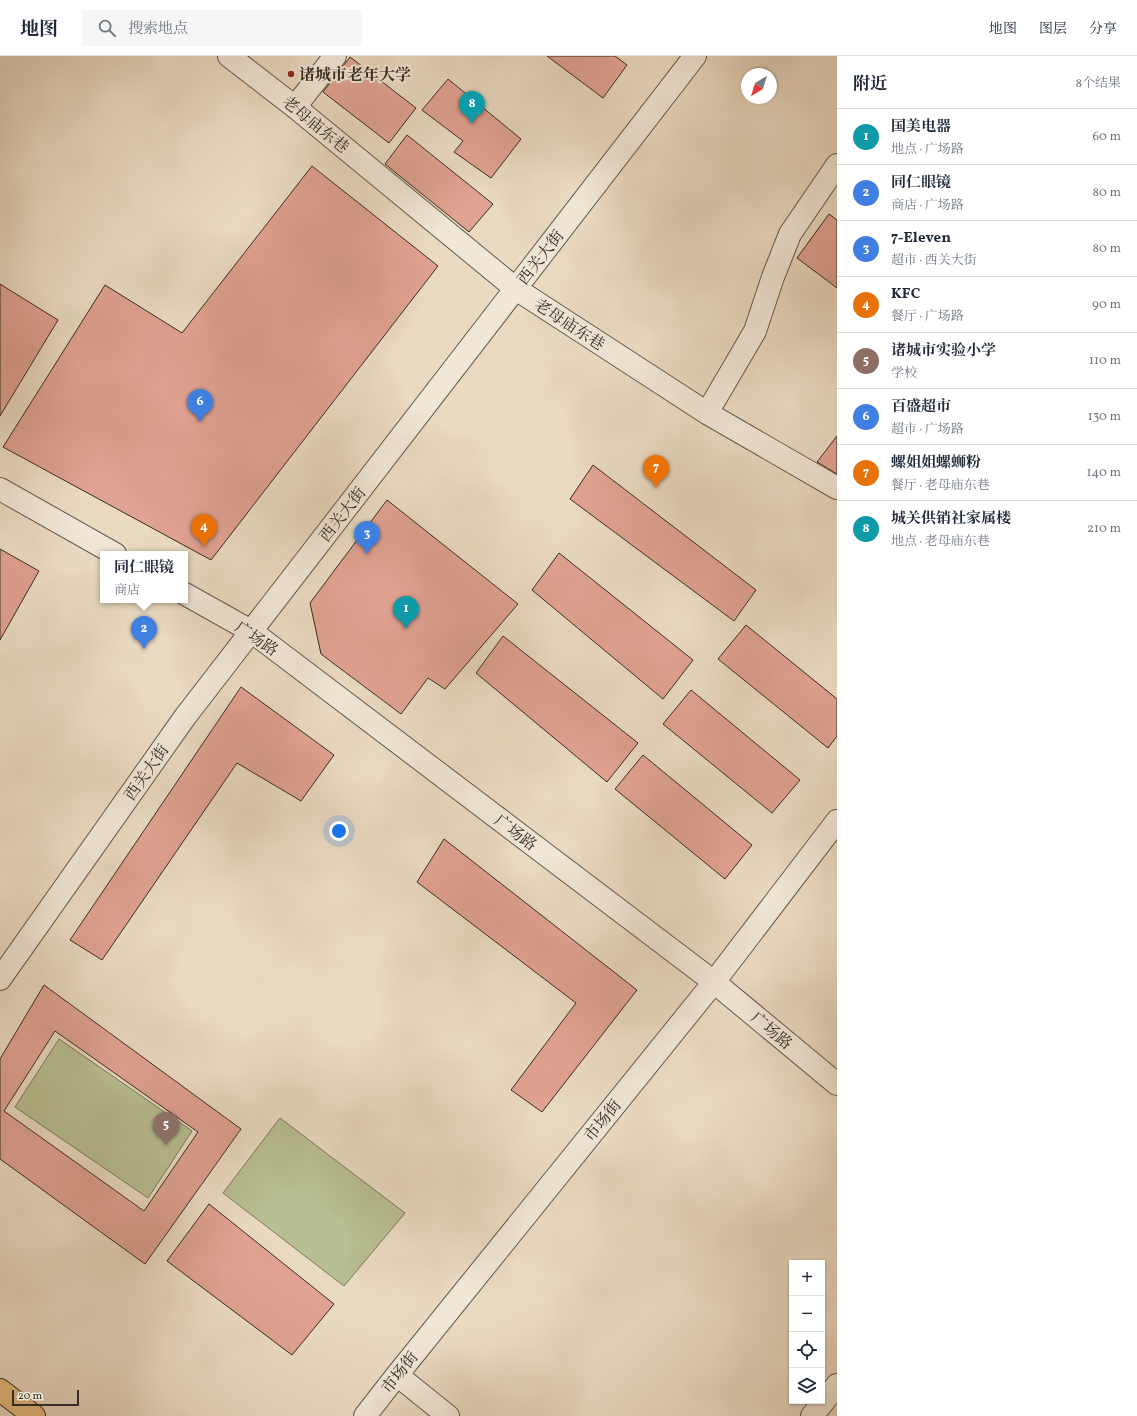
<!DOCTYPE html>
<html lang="zh">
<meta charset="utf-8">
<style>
body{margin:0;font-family:Vollkorn,"Noto Serif SC",serif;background:#f6f6f7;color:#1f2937}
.controls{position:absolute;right:12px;bottom:12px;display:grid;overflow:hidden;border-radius:0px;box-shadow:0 1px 3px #0004}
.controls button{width:36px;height:36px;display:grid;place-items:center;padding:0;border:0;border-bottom:1px solid #e0e1e3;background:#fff;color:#1f2937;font:20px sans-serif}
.compass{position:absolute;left:741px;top:12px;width:36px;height:36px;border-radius:50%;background:#fff;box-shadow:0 1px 3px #0004;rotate:218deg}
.scale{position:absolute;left:12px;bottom:10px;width:67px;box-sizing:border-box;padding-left:4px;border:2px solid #392c22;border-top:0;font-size:11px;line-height:14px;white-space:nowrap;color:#392c22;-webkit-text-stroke:3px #f1e7d7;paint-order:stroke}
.you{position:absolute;left:339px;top:775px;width:14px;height:14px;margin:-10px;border:3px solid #fff;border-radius:50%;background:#1a73e8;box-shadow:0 0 0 6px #1a73e833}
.badge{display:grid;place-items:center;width:26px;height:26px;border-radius:50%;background:#8f2418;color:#fff;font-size:13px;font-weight:700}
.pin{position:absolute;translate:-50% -33px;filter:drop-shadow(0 1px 2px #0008)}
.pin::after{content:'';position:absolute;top:21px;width:14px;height:12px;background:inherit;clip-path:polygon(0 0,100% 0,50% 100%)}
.popup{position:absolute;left:100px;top:495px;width:88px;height:52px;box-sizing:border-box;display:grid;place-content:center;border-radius:0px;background:#fff;filter:drop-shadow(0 1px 3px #0005);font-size:13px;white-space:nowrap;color:#747a83}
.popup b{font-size:15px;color:#1f2937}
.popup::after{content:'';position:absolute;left:50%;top:100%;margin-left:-8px;border:8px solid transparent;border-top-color:#fff}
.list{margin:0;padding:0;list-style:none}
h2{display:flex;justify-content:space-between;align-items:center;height:52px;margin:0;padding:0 16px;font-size:17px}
h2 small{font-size:13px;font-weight:400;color:#747a83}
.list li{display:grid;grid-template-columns:26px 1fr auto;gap:12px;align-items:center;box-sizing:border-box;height:56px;padding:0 16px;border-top:1px solid #e0e1e3}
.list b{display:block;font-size:15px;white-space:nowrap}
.list p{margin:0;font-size:13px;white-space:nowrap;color:#747a83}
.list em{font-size:13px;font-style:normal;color:#747a83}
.icon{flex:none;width:22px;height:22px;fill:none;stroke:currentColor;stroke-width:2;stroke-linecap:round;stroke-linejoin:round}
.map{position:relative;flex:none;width:837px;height:1360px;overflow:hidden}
header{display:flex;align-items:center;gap:24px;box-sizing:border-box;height:56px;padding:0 20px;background:#fff;border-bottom:1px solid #e0e1e3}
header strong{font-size:19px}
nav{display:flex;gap:22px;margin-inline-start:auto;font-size:14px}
.search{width:280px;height:36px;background:#f6f6f7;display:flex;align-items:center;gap:10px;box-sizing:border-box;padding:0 14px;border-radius:0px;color:#747a83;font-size:15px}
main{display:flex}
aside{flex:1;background:#fff}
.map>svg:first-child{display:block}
</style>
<header>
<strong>地图</strong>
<div class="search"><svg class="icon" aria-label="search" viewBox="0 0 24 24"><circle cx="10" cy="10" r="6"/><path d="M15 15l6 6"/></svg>搜索地点</div>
<nav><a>地图</a><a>图层</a><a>分享</a></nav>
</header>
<main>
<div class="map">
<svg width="837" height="1360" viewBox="0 0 837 1360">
<rect width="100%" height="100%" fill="#eadac2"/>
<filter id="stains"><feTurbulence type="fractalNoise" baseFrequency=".005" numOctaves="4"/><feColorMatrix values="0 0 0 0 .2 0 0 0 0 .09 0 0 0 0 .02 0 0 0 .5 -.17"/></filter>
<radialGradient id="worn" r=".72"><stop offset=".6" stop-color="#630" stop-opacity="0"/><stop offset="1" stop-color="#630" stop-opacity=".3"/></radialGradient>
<path fill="#b8bf92" stroke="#78765a" d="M59,983L192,1075L148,1142L15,1051Z
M280,1062L405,1157L344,1230L223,1137Z"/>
<path fill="#e0a292" stroke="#392c22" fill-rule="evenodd" d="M547,0H615L627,9L603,42Z
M350,1L416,52L389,87L323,36Z
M448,23L521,83L491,122L454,96L463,85L422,54Z
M407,79L493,148L469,176L385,108Z
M312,110L438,210L211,504L3,391L105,229L182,277Z
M829,158L837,164V232L797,202Z
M0,228L58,264L0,360Z
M837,380V418L817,406Z
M593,409L756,534L734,565L570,443Z
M387,444L518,548L445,633L428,622L401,658L321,598L310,547Z
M0,493L39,515L0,584Z
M559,497L693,604L663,643L532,534Z
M746,569L837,643V680L828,692L718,603Z
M503,580L638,687L607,726L476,617Z
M241,631L334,699L301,745L237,707L102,904L70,884Z
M691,634L800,724L772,757L663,668Z
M643,699L752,789L725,823L615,733Z
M444,783L637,934L542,1056L511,1034L576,947L417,826Z
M44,929L241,1073L145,1208L0,1103V1003ZM55,975L198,1076L144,1155L4,1055Z
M209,1148L334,1248L292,1299L167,1205Z"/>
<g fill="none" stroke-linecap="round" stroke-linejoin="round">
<defs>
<path id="minor" d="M229,0L295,51L516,233L707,357L837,432
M295,51L335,0
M707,357L755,275L773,221L790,178L837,109
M0,433L115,498
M185,538L251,575L714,926L837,1028
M0,923L185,661L695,0
M397,1319L448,1360
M365,1360L397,1319L714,926L837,765
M812,1360L837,1329"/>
<path id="major" d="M0,1334L34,1360"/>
</defs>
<use href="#minor" stroke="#65584a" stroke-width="24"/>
<use href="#major" stroke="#392c22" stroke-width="24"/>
<use href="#minor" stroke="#f1e7d7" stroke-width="22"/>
<use href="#major" stroke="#e5bd81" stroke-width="22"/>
</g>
<circle fill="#8f2418" stroke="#f1e7d7" stroke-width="1.5" cx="291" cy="18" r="4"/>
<g text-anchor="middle" stroke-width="4" stroke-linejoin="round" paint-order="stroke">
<g font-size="16" font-weight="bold" fill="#392c22" stroke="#f1e7d7" text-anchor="start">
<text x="299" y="24">诸城市老年大学</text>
</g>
<g font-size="16" fill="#392c22" stroke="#f1e7d7">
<text transform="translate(316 68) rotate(39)" y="6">老母庙东巷</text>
<text transform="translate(540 201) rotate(-52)" y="6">西关大街</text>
<text transform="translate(570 268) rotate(33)" y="6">老母庙东巷</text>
<text transform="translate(342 458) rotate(-52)" y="6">西关大街</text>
<text transform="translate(257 582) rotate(34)" y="6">广场路</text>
<text transform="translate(146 716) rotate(-55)" y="6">西关大街</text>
<text transform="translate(516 776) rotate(37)" y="6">广场路</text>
<text transform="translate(772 974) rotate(40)" y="6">广场路</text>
<text transform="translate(602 1064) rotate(-51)" y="6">市场街</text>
<text transform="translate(399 1316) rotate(-52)" y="6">市场街</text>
</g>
</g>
<rect width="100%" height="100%" filter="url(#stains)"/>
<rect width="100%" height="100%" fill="url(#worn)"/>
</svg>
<div class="controls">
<button>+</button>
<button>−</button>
<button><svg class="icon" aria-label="locate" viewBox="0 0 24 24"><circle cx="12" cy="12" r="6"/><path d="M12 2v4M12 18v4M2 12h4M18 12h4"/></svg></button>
<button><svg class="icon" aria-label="layers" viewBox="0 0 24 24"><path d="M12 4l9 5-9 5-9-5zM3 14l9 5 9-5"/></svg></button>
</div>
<svg class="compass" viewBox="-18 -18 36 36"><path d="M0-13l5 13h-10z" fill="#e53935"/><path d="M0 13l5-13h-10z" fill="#747a83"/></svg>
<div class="scale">20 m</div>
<div class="you"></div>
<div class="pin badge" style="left:406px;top:573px;background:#0f9aa8">1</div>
<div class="pin badge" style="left:144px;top:593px;background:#3f7fe0">2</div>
<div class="popup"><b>同仁眼镜</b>商店</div>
<div class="pin badge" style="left:367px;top:498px;background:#3f7fe0">3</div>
<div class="pin badge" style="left:204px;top:491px;background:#e8710a">4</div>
<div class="pin badge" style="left:166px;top:1089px;background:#8d6e63">5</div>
<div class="pin badge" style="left:200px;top:366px;background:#3f7fe0">6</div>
<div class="pin badge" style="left:656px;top:432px;background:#e8710a">7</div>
<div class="pin badge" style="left:472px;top:68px;background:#0f9aa8">8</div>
</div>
<aside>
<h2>附近<small>8个结果</small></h2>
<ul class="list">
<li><span class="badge" style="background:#0f9aa8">1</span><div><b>国美电器</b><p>地点 · 广场路</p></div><em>60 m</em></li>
<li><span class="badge" style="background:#3f7fe0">2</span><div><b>同仁眼镜</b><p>商店 · 广场路</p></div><em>80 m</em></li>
<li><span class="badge" style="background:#3f7fe0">3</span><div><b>7-Eleven</b><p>超市 · 西关大街</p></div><em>80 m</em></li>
<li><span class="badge" style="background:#e8710a">4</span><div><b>KFC</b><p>餐厅 · 广场路</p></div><em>90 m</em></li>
<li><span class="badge" style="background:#8d6e63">5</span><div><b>诸城市实验小学</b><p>学校</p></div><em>110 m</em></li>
<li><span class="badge" style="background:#3f7fe0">6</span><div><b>百盛超市</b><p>超市 · 广场路</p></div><em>130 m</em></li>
<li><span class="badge" style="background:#e8710a">7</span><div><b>螺姐姐螺蛳粉</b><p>餐厅 · 老母庙东巷</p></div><em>140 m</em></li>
<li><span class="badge" style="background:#0f9aa8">8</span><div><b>城关供销社家属楼</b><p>地点 · 老母庙东巷</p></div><em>210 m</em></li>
</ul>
</aside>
</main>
